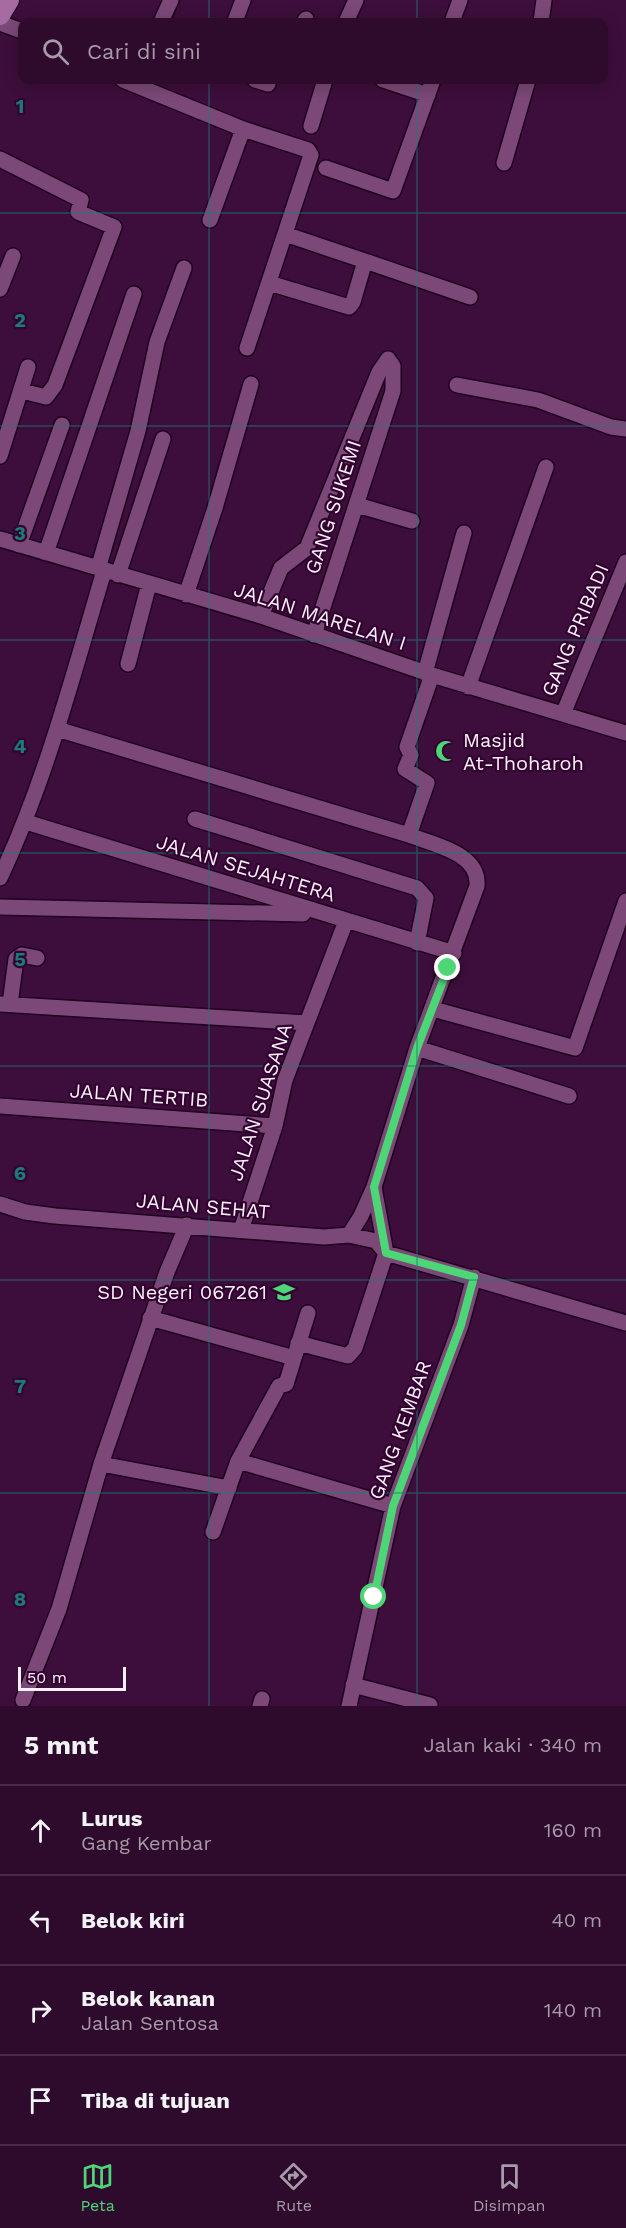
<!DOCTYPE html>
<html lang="id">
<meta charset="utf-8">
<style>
body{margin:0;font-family:"Work Sans",sans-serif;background:#3a1838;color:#f1f3f6}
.scale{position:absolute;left:18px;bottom:15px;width:108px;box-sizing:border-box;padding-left:6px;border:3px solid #fcf0fa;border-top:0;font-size:16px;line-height:21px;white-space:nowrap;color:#fcf0fa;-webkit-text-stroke:4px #320331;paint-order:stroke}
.stop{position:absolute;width:18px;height:18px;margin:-14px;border:4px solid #4dd676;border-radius:50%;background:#fff}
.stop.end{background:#4dd676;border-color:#fff;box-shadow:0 2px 6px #0008}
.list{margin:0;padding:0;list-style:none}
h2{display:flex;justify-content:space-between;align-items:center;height:78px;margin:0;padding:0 24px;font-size:26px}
h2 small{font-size:20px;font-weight:400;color:#a79aa9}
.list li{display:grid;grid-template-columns:39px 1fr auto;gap:18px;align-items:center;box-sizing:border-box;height:90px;padding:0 24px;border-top:2px solid #492b48}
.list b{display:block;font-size:22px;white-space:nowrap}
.list p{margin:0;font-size:20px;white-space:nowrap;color:#a79aa9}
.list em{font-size:20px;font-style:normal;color:#a79aa9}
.icon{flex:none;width:33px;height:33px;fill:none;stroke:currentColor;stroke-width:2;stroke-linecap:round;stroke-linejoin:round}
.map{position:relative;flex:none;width:626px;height:1706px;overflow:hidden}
.search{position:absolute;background:#2e0a2c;box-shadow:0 3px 15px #0003;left:18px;right:18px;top:18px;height:66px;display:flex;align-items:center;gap:15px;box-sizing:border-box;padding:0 21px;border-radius:12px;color:#a79aa9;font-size:22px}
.sheet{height:438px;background:#2e0a2c}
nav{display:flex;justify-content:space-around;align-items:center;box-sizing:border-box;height:84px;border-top:2px solid #492b48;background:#2e0a2c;font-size:16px;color:#a79aa9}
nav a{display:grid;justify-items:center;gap:3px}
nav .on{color:#4dd676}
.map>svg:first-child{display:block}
</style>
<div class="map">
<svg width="626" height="1706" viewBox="0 0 626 1706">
<rect width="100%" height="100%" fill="#3d0e3b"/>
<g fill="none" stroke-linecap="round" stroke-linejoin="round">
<defs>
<path id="minor" d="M235,21L243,0
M161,22L171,0
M304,22L306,19
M346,22L356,0
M452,22L460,0
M541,22L544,0
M0,23L22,31
M123,80L243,129L308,150L311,155L247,348
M255,80L268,84
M383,80L428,95
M311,126L325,80
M0,159L81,200L78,212L114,227L55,385L46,397L22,391
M504,163L528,80
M326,168L393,191L433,80
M210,220L243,129
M365,261L470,297
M269,283L349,307L353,302L365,261L285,234
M0,289L13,256
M457,385L538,400L611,427L626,429
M0,456L28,367
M357,505L412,521
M0,539L261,616L432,675L626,733
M19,545L62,425
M46,553L134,294
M98,569L138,431L157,342L184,268
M118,575L163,439
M186,595L215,508L251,384
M261,616L281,568L307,548L379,372L388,359L393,366V391L314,635
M128,664L149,584
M425,673L464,533
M468,687L546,467
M563,714L626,562
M57,729L409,835C434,845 480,853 477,886L417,1048L374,1187L386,1253L355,1348L348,1356L298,1343
M195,819L417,888L426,898L417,943
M26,822L454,953
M409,835L427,783L405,769L411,755L407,747L432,675
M0,878C46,780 73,675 104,571
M0,907L303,914
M0,1004L307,1023
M10,1004L16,959L22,955L37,958
M433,1009L575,1048L626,901
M417,1048L569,1096
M0,1106L275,1126
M0,1204L25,1212L55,1216L324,1237L349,1235L361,1216L374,1187
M241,1230L275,1126L285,1080L346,921
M349,1235L376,1241L386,1253L626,1323
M308,1313L286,1384L279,1386L238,1461L393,1506
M150,1318L294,1358
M101,1464L229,1488
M213,1532L238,1461
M353,1685L430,1705
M23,1700L59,1609L101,1464L167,1272L187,1225
M260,1706L262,1699
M349,1706L393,1506L461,1325L474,1277"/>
<path id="major" d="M0,15L9,0"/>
</defs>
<use href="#minor" stroke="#1f001e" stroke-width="18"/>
<use href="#major" stroke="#1f001e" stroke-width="22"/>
<use href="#minor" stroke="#7b4877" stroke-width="15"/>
<use href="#major" stroke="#a66ca1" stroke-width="20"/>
</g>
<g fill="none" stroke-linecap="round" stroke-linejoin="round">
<path stroke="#4dd676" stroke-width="8" d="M374,1597L393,1506L461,1325L474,1277L386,1253L374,1187L417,1048L448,968"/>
</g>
<path fill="none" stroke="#1b7c75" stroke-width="1.5" stroke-opacity="0.55" d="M209,0V22M417,0V22M209,80V1706M417,80V1706M0,213H626M0,426H626M0,640H626M0,853H626M0,1066H626M0,1280H626M0,1493H626"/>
<defs>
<symbol id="mosque-bare" viewBox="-9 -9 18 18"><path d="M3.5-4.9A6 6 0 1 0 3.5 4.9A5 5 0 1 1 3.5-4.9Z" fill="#4dd676" stroke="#320331" stroke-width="2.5" paint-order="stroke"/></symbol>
<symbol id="school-bare" viewBox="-9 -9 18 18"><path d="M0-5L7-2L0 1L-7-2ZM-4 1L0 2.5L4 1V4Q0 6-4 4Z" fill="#4dd676" stroke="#320331" stroke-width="2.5" paint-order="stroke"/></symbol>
</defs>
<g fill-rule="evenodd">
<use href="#mosque-bare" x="431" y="736" width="30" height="30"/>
<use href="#school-bare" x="269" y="1277" width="30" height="30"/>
</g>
<g text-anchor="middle" stroke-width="4.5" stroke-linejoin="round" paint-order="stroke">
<g font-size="20" fill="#fcf0fa" stroke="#320331">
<text transform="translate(333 507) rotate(-72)" y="7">GANG SUKEMI</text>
<text transform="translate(320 616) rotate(18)" y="7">JALAN MARELAN I</text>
<text transform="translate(575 630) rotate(-67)" y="7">GANG PRIBADI</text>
<text transform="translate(246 868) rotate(17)" y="7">JALAN SEJAHTERA</text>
<text transform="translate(139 1095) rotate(4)" y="7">JALAN TERTIB</text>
<text transform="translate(260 1102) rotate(-72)" y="7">JALAN SUASANA</text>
<text transform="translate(203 1206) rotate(5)" y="7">JALAN SEHAT</text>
<text transform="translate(400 1430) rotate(-70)" y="7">GANG KEMBAR</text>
</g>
<g font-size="20" fill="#fcf0fa" stroke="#320331" text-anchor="start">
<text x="463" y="747">Masjid<tspan x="463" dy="23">At-Thoharoh</tspan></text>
<text x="267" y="1299" text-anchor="end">SD Negeri 067261</text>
</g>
</g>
<g font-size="20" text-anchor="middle" font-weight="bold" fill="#1b7c75" stroke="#320331" stroke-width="4.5" stroke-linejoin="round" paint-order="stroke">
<text x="20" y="113">1</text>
<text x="20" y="327">2</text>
<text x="20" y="540">3</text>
<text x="20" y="753">4</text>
<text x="20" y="966">5</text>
<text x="20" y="1180">6</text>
<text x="20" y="1393">7</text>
<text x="20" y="1606">8</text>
</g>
</svg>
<div class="scale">50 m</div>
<div class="stop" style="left:374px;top:1597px"></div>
<div class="stop end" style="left:448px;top:968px"></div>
<div class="search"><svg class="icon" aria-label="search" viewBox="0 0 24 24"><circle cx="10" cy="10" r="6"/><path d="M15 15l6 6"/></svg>Cari di sini</div>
</div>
<section class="sheet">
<h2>5 mnt<small>Jalan kaki · 340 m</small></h2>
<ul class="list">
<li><svg class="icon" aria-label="ahead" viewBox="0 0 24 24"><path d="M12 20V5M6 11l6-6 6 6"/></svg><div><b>Lurus</b><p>Gang Kembar</p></div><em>160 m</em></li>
<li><svg class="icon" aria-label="left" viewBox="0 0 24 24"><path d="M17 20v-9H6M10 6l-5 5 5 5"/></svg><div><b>Belok kiri</b></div><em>40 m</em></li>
<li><svg class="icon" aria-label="right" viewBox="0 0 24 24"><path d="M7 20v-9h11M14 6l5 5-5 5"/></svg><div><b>Belok kanan</b><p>Jalan Sentosa</p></div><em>140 m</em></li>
<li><svg class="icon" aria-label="arrive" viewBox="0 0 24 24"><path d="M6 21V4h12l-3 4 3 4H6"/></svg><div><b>Tiba di tujuan</b></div></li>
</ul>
</section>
<nav>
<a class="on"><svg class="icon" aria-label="map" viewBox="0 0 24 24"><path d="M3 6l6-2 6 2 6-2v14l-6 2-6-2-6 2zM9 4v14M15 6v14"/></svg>Peta</a>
<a><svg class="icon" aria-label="directions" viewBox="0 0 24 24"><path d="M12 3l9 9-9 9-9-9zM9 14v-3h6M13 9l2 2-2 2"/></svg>Rute</a>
<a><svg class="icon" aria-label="saved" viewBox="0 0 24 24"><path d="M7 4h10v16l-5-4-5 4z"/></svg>Disimpan</a>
</nav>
